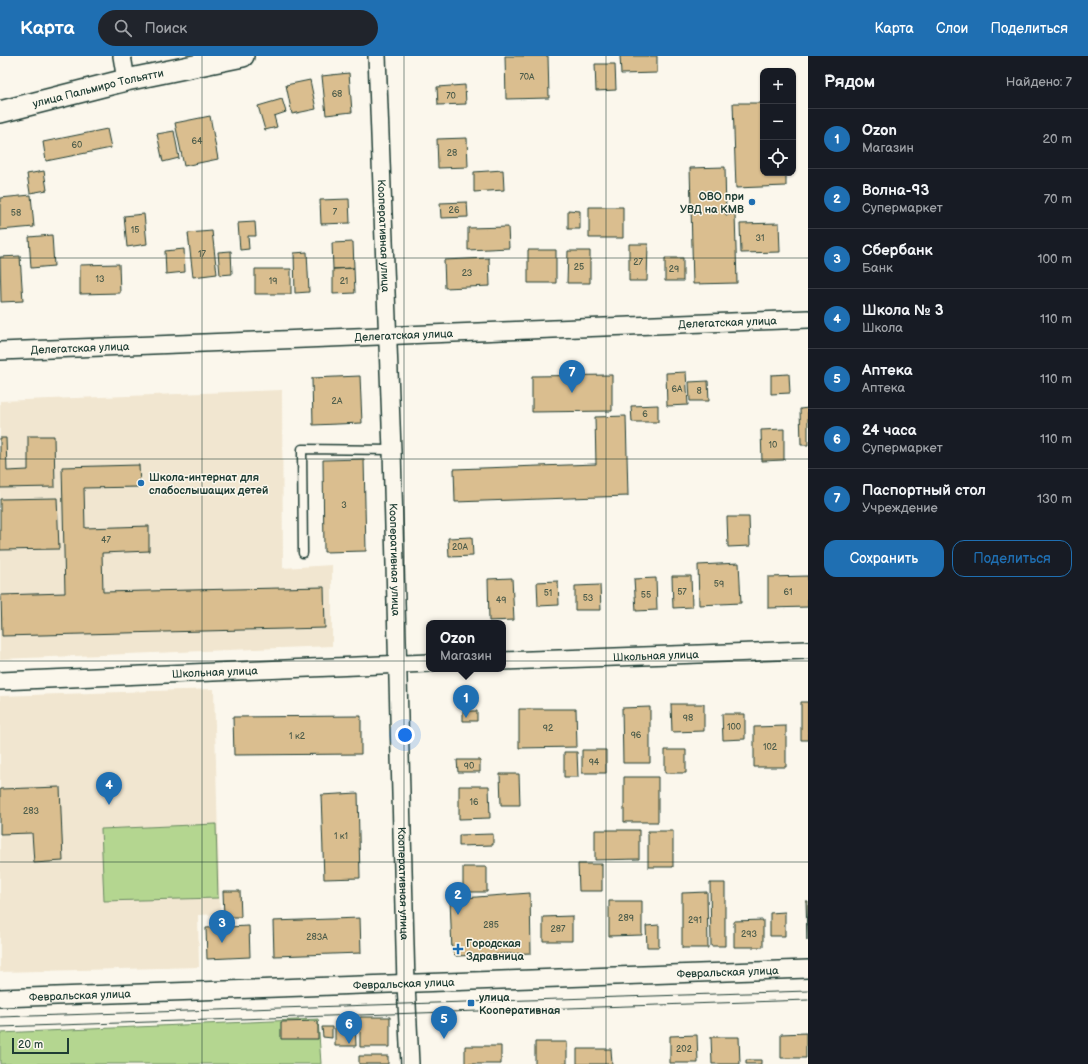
<!DOCTYPE html>
<html lang="ru">
<meta charset="utf-8">
<style>
body{margin:0;font-family:"Balsamiq Sans",sans-serif;background:#20242c;color:#f1f3f6}
.controls{position:absolute;right:12px;top:12px;display:grid;overflow:hidden;border-radius:8px;box-shadow:0 1px 3px #0004}
.controls button{width:36px;height:36px;display:grid;place-items:center;padding:0;border:0;border-bottom:1px solid #363941;background:#171b24;color:#f1f3f6;font:20px sans-serif}
.scale{position:absolute;left:12px;bottom:10px;width:57px;box-sizing:border-box;padding-left:4px;border:2px solid #1f3d34;border-top:0;font-size:11px;line-height:14px;white-space:nowrap;color:#1f3d34;-webkit-text-stroke:3px #fbf7ec;paint-order:stroke}
.you{position:absolute;left:405px;top:679px;width:14px;height:14px;margin:-10px;border:3px solid #fff;border-radius:50%;background:#1a73e8;box-shadow:0 0 0 6px #1a73e833}
.badge{display:grid;place-items:center;width:26px;height:26px;border-radius:50%;background:#1f6fb2;color:#fff;font-size:13px;font-weight:700}
.pin{position:absolute;translate:-50% -33px;filter:drop-shadow(0 1px 2px #0008)}
.pin::after{content:'';position:absolute;top:21px;width:14px;height:12px;background:inherit;clip-path:polygon(0 0,100% 0,50% 100%)}
.popup{position:absolute;left:426px;top:564px;width:80px;height:52px;box-sizing:border-box;display:grid;place-content:center;border-radius:8px;background:#171b24;filter:drop-shadow(0 1px 3px #0005);font-size:13px;white-space:nowrap;color:#9ea1a6}
.popup b{font-size:15px;color:#f1f3f6}
.popup::after{content:'';position:absolute;left:50%;top:100%;margin-left:-8px;border:8px solid transparent;border-top-color:#171b24}
.list{margin:0;padding:0;list-style:none}
h2{display:flex;justify-content:space-between;align-items:center;height:52px;margin:0;padding:0 16px;font-size:17px}
h2 small{font-size:13px;font-weight:400;color:#9ea1a6}
.list li{display:grid;grid-template-columns:26px 1fr auto;gap:12px;align-items:center;box-sizing:border-box;height:60px;padding:0 16px;border-top:1px solid #363941}
.list b{display:block;font-size:15px;white-space:nowrap}
.list p{margin:0;font-size:13px;white-space:nowrap;color:#9ea1a6}
.list em{font-size:13px;font-style:normal;color:#9ea1a6}
.actions{display:flex;gap:8px;padding:12px 16px}
.actions a{flex:1;padding:9px 0;border:1px solid #1f6fb2;border-radius:12px;text-align:center;font-size:14px;color:#1f6fb2}
.actions .main{background:#1f6fb2;color:#fff}
.icon{flex:none;width:22px;height:22px;fill:none;stroke:currentColor;stroke-width:2;stroke-linecap:round;stroke-linejoin:round}
.map{position:relative;flex:none;width:808px;height:1008px;overflow:hidden}
header{display:flex;align-items:center;gap:24px;box-sizing:border-box;height:56px;padding:0 20px;background:#1f6fb2;color:#fff}
header strong{font-size:19px}
nav{display:flex;gap:22px;margin-inline-start:auto;font-size:14px}
.search{width:280px;height:36px;background:#20242c;display:flex;align-items:center;gap:10px;box-sizing:border-box;padding:0 14px;border-radius:22px;color:#9ea1a6;font-size:15px}
main{display:flex}
aside{flex:1;background:#171b24}
.map>svg:first-child{display:block}
</style>
<header>
<strong>Карта</strong>
<div class="search"><svg class="icon" aria-label="search" viewBox="0 0 24 24"><circle cx="10" cy="10" r="6"/><path d="M15 15l6 6"/></svg>Поиск</div>
<nav><a>Карта</a><a>Слои</a><a>Поделиться</a></nav>
</header>
<main>
<div class="map">
<svg width="808" height="1008" viewBox="0 0 808 1008">
<rect width="100%" height="100%" fill="#fbf7ec"/>
<filter id="ink" filterUnits="userSpaceOnUse"><feTurbulence type="fractalNoise" baseFrequency=".025" numOctaves="2"/><feDisplacementMap in="SourceGraphic" scale="8" xChannelSelector="R" yChannelSelector="G"/><feConvolveMatrix kernelMatrix="1 2 1 2 8 2 1 2 1" color-interpolation-filters="sRGB"/></filter>
<g filter="url(#ink)">
<path fill="#f1e6d0" d="M282,334L283,512L332,509V590L0,603V345Z
M214,633L220,858L198,859L199,911L0,916V640Z"/>
<path fill="#b4d690" stroke="#6a8a62" d="M216,768L218,842L104,845L101,773Z
M318,963L321,1008H0V977Z"/>
<path fill="#dabe8f" stroke="#1f3d34" d="M505,0H548L549,42L506,43Z
M620,0H657V17L621,18Z
M595,8H615L616,34L596,35Z
M349,17L352,56L326,59L322,20Z
M310,24L316,53L292,58L286,29Z
M465,29L466,48L438,49L437,31Z
M282,43L286,56L274,60L277,71L265,74L258,50Z
M733,47H763V117H786V130L736,132Z
M210,60L218,103L184,110L175,67Z
M107,73L111,92L46,105L43,86Z
M174,75L179,102L163,106L157,78Z
M467,82L468,111L438,112L437,83Z
M725,111L726,159L735,158L737,227L693,228L690,112Z
M503,114L504,134L474,136V116Z
M44,115L47,134L30,137L27,118Z
M31,139L34,171L0,174V142Z
M349,143L350,167L321,168L320,144Z
M467,146L468,161L441,162L440,147Z
M589,151H623V182H589Z
M568,154L580,155V173H568Z
M144,158L147,188L127,191L124,160Z
M255,166L256,180H248L249,193L240,194L238,167Z
M779,167L780,196L741,197L740,168Z
M508,171L509,192L468,194V172Z
M212,175L217,218L193,221L188,177Z
M52,179L54,210L31,212L29,181Z
M353,186L354,212L333,213L332,187Z
M629,188H648L647,225H629Z
M184,193L185,216L166,218L165,195Z
M528,194H556V227H528Z
M231,195L232,218L220,219L218,196Z
M568,195H590V227H567Z
M307,196L309,236L295,237L294,197Z
M20,200L23,245L1,246L0,201Z
M489,202L490,230L445,232L444,204Z
M665,202H683V225H665Z
M119,208L120,237L80,238V209Z
M354,212L355,237L333,238V213Z
M255,213H291V238H255Z
M686,316L688,349L667,350L666,317Z
M789,318L790,337L771,338V319Z
M612,319V355L532,356V320Z
M360,320L362,367L313,369L312,322Z
M708,325L709,345H690L689,326Z
M658,349V366H632L631,350Z
M808,352V389H801L800,353Z
M626,360L628,440L455,446L454,413L596,408L595,361Z
M784,373V404L762,405L761,374Z
M28,380H54L55,431L0,432V382H6L7,415L28,414Z
M364,403L366,495L324,496L323,404Z
M139,409L140,431L84,432L85,472L149,470V495L102,497L103,536L324,531L325,572L2,580L1,539L65,537L62,411Z
M57,442L59,493L0,494V443Z
M727,461H749L750,490L728,491Z
M472,481L473,500L449,501L448,482Z
M739,507L741,547L699,549L698,509Z
M672,520H691L692,551L673,552Z
M808,520V551L768,552V521Z
M512,522L514,564L489,565L488,523Z
M656,522L657,554L636,555L634,523Z
M558,525L559,549L538,550L537,526Z
M600,529L601,554H575V530Z
M801,646H808V684H801Z
M671,648H704V675L672,676Z
M650,651V707H623L622,652Z
M519,653H576L577,691L519,692Z
M463,655H477V665H463Z
M722,658H745V683L723,684Z
M361,660V698L234,699L233,661Z
M786,670V711H754V671Z
M582,694H606V717H582Z
M665,694H686V717H665Z
M564,696H577L578,721H564Z
M457,704H480V716H458Z
M500,718H519L520,749H501Z
M624,721H658V766H624Z
M459,730H489L490,762L459,763Z
M60,731L63,805L34,807L32,777L0,778V733Z
M358,737L360,822L324,823L321,739Z
M595,774H639V803L595,804Z
M648,775H673V811H648Z
M493,778V789L459,790V779Z
M578,808H602V835H579Z
M463,811H487V836H463Z
M710,827H725V890H711Z
M223,835H240L241,861H224Z
M707,836L708,892H682V837Z
M530,837L531,897L456,900L452,896L450,843Z
M609,845H642V879L609,880Z
M806,845H808L807,885Z
M785,856V880H770V857Z
M572,860V885H543V861Z
M360,862L361,897L274,900L273,865Z
M763,864V891H734V865Z
M659,869V891H647L646,870Z
M249,870L250,901L207,903L206,872Z
M360,961H390V991H360Z
M318,965V983H281V966Z
M335,966H355L356,990H335Z
M322,971H332V982L323,981Z
M806,977V1002H781V978Z
M697,979L698,1007H670V980Z
M711,981H739L740,1008H712Z
M535,986H567V1008H535Z
M465,990H501V1008H465Z
M577,993H611L612,1008H577Z
M359,1000H388V1008H359Z
M746,1004H761V1008H746Z"/>
<g fill="none" stroke-linecap="round" stroke-linejoin="round">
<defs>
<path id="service" d="M303,497L302,393L392,394"/>
<g id="minor">
<path d="M122,0L126,24"/>
<path id="s1" d="M377,0L392,394L406,928L410,1008"/>
<path id="s2" d="M0,295L808,263"/>
<path id="s3" d="M503,605L808,594"/>
<path id="s4" d="M0,625L429,607"/>
<path id="s5" d="M0,942L808,913"/>
</g>
<g id="tertiary">
<path id="s6" d="M0,56L126,24L243,0"/>
</g>
</defs>
<use href="#service" stroke="#1f3d34" stroke-width="11"/>
<use href="#minor" stroke="#1f3d34" stroke-width="20"/>
<use href="#tertiary" stroke="#1f3d34" stroke-width="24"/>
<use href="#service" stroke="#fbf7ec" stroke-width="8"/>
<use href="#minor" stroke="#fbf7ec" stroke-width="17"/>
<use href="#tertiary" stroke="#fbf7ec" stroke-width="21"/>
<path stroke="#1f3d34" stroke-width="1" d="M0,961L808,935
M0,971L808,944"/>
</g>
</g>
<path fill="none" stroke="#1f3d34" stroke-width="1" stroke-opacity="0.55" d="M202,0V1008M404,0V1008M606,0V1008M0,202H808M0,403H808M0,605H808M0,806H808"/>
<g fill="#1f6fb2" stroke="#fbf7ec" stroke-width="1.5">
<circle cx="752" cy="146" r="4"/>
<circle cx="141" cy="427" r="4"/>
<path d="M456 887h4v4h4v4h-4v4h-4v-4h-4v-4h4z"/>
<rect x="467" y="943" width="8" height="8" rx="2"/>
</g>
<g text-anchor="middle" stroke-width="3" stroke-linejoin="round" paint-order="stroke">
<g font-size="9" fill="#4e5d4b">
<text x="527" y="24">70А</text>
<text x="337" y="41">68</text>
<text x="451" y="43">70</text>
<text x="197" y="88">64</text>
<text x="77" y="92">60</text>
<text x="452" y="100">28</text>
<text x="454" y="157">26</text>
<text x="335" y="159">7</text>
<text x="16" y="160">58</text>
<text x="135" y="177">15</text>
<text x="760" y="185">31</text>
<text x="202" y="201">17</text>
<text x="638" y="209">27</text>
<text x="579" y="214">25</text>
<text x="674" y="216">29</text>
<text x="467" y="220">23</text>
<text x="100" y="226">13</text>
<text x="273" y="228">19</text>
<text x="344" y="228">21</text>
<text x="677" y="336">6А</text>
<text x="699" y="338">8</text>
<text x="337" y="348">2А</text>
<text x="645" y="361">6</text>
<text x="773" y="392">10</text>
<text x="344" y="452">3</text>
<text x="106" y="487">47</text>
<text x="460" y="494">20А</text>
<text x="719" y="531">59</text>
<text x="682" y="539">57</text>
<text x="788" y="539">61</text>
<text x="548" y="540">51</text>
<text x="646" y="542">55</text>
<text x="588" y="545">53</text>
<text x="501" y="547">49</text>
<text x="688" y="665">98</text>
<text x="734" y="674">100</text>
<text x="548" y="675">92</text>
<text x="636" y="682">96</text>
<text x="297" y="683">1 к2</text>
<text x="770" y="694">102</text>
<text x="594" y="709">94</text>
<text x="469" y="713">90</text>
<text x="474" y="749">16</text>
<text x="31" y="758">283</text>
<text x="341" y="783">1 к1</text>
<text x="626" y="865">289</text>
<text x="695" y="867">291</text>
<text x="491" y="872">285</text>
<text x="558" y="876">287</text>
<text x="749" y="881">293</text>
<text x="317" y="884">283А</text>
<text x="684" y="996">202</text>
</g>
<g font-size="11" fill="#1f3d34" stroke="#fbf7ec">
<text dy="4" stroke="none"><textPath href="#s6" startOffset="101">улица Пальмиро Тольятти</textPath></text>
<text dy="4" stroke="none"><textPath href="#s1" startOffset="180">Кооперативная улица</textPath></text>
<text dy="4" stroke="none"><textPath href="#s2" startOffset="728">Делегатская улица</textPath></text>
<text dy="4" stroke="none"><textPath href="#s2" startOffset="404">Делегатская улица</textPath></text>
<text dy="4" stroke="none"><textPath href="#s2" startOffset="80">Делегатская улица</textPath></text>
<text dy="4" stroke="none"><textPath href="#s1" startOffset="504">Кооперативная улица</textPath></text>
<text dy="4" stroke="none"><textPath href="#s3" startOffset="153">Школьная улица</textPath></text>
<text dy="4" stroke="none"><textPath href="#s4" startOffset="215">Школьная улица</textPath></text>
<text dy="4" stroke="none"><textPath href="#s1" startOffset="828">Кооперативная улица</textPath></text>
<text dy="4" stroke="none"><textPath href="#s5" startOffset="728">Февральская улица</textPath></text>
<text dy="4" stroke="none"><textPath href="#s5" startOffset="404">Февральская улица</textPath></text>
<text dy="4" stroke="none"><textPath href="#s5" startOffset="80">Февральская улица</textPath></text>
</g>
<g font-size="11" font-weight="bold" fill="#1f3d34" stroke="#fbf7ec" text-anchor="start">
<text x="744" y="144" text-anchor="end">ОВО при<tspan x="744" dy="13">УВД на КМВ</tspan></text>
<text x="149" y="425">Школа-интернат для<tspan x="149" dy="13">слабослышащих детей</tspan></text>
<text x="466" y="891">Городская<tspan x="466" dy="13">Здравница</tspan></text>
<text x="479" y="945">улица<tspan x="479" dy="13">Кооперативная</tspan></text>
</g>
</g>
</svg>
<div class="controls">
<button>+</button>
<button>−</button>
<button><svg class="icon" aria-label="locate" viewBox="0 0 24 24"><circle cx="12" cy="12" r="6"/><path d="M12 2v4M12 18v4M2 12h4M18 12h4"/></svg></button>
</div>
<div class="scale">20 m</div>
<div class="you"></div>
<div class="pin badge" style="left:466px;top:662px">1</div>
<div class="popup"><b>Ozon</b>Магазин</div>
<div class="pin badge" style="left:458px;top:859px">2</div>
<div class="pin badge" style="left:222px;top:887px">3</div>
<div class="pin badge" style="left:109px;top:749px">4</div>
<div class="pin badge" style="left:444px;top:983px">5</div>
<div class="pin badge" style="left:349px;top:988px">6</div>
<div class="pin badge" style="left:572px;top:337px">7</div>
</div>
<aside>
<h2>Рядом<small>Найдено: 7</small></h2>
<ul class="list">
<li><span class="badge">1</span><div><b>Ozon</b><p>Магазин</p></div><em>20 m</em></li>
<li><span class="badge">2</span><div><b>Волна-93</b><p>Супермаркет</p></div><em>70 m</em></li>
<li><span class="badge">3</span><div><b>Сбербанк</b><p>Банк</p></div><em>100 m</em></li>
<li><span class="badge">4</span><div><b>Школа № 3</b><p>Школа</p></div><em>110 m</em></li>
<li><span class="badge">5</span><div><b>Аптека</b><p>Аптека</p></div><em>110 m</em></li>
<li><span class="badge">6</span><div><b>24 часа</b><p>Супермаркет</p></div><em>110 m</em></li>
<li><span class="badge">7</span><div><b>Паспортный стол</b><p>Учреждение</p></div><em>130 m</em></li>
</ul>
<div class="actions"><a class="main">Сохранить</a><a>Поделиться</a></div>
</aside>
</main>
